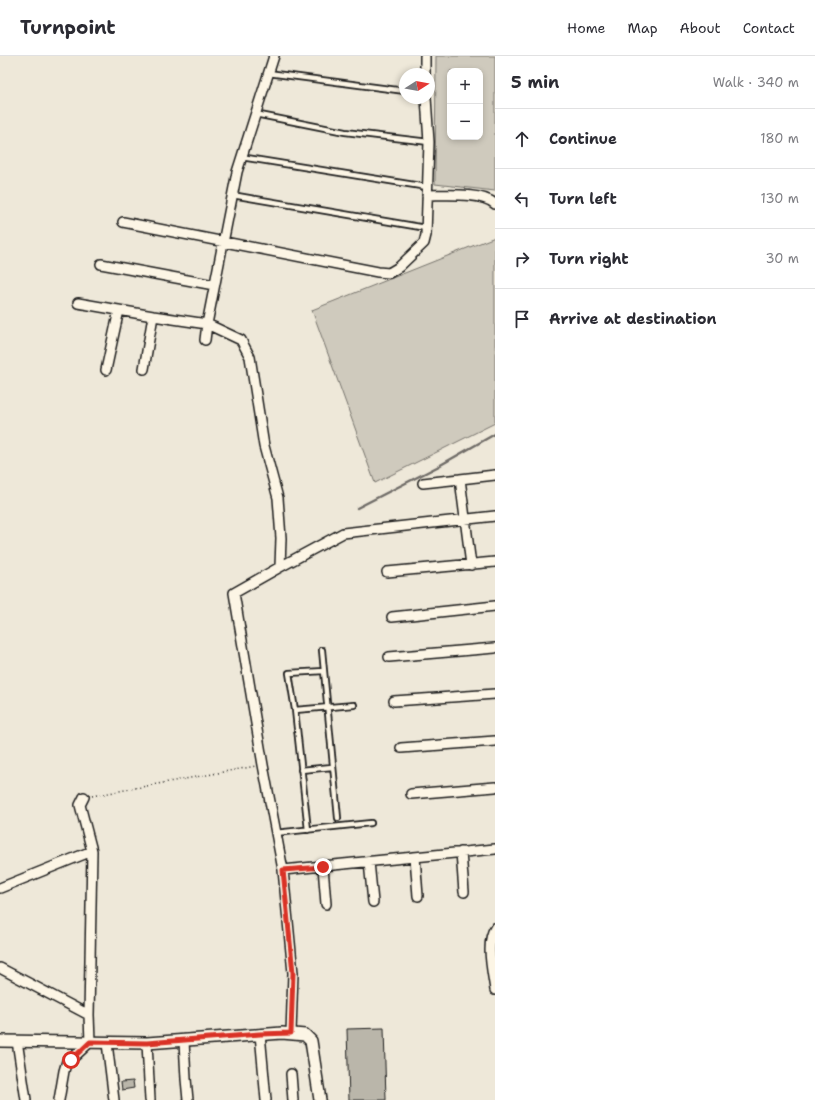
<!DOCTYPE html>
<meta charset="utf-8">
<style>
body{margin:0;font-family:"Shantell Sans",sans-serif;background:#f7f7f7;color:#2b2b33}
.controls{position:absolute;right:12px;top:12px;display:grid;overflow:hidden;border-radius:8px;box-shadow:0 2px 6px #0003}
.controls button{width:36px;height:36px;display:grid;place-items:center;padding:0;border:0;border-bottom:1px solid #e1e1e2;background:#fff;color:#2b2b33;font:20px sans-serif}
.compass{position:absolute;left:399px;top:12px;width:36px;height:36px;border-radius:50%;background:#fff;box-shadow:0 2px 6px #0003;rotate:79deg}
.stop{position:absolute;width:12px;height:12px;margin:-9px;border:3px solid #d93025;border-radius:50%;background:#fff}
.stop.end{background:#d93025;border-color:#fff;box-shadow:0 1px 4px #0008}
.list{margin:0;padding:0;list-style:none}
h2{display:flex;justify-content:space-between;align-items:center;height:52px;margin:0;padding:0 16px;font-size:17px}
h2 small{font-size:13px;font-weight:400;color:#7c7c81}
.list li{display:grid;grid-template-columns:26px 1fr auto;gap:12px;align-items:center;box-sizing:border-box;height:60px;padding:0 16px;border-top:1px solid #e1e1e2}
.list b{display:block;font-size:15px;white-space:nowrap}
.list em{font-size:13px;font-style:normal;color:#7c7c81}
.icon{flex:none;width:22px;height:22px;fill:none;stroke:currentColor;stroke-width:2;stroke-linecap:round;stroke-linejoin:round}
.map{position:relative;flex:none;width:495px;height:1044px;overflow:hidden}
header{display:flex;align-items:center;gap:24px;box-sizing:border-box;height:56px;padding:0 20px;background:#fff;border-bottom:1px solid #e1e1e2}
header strong{font-size:19px}
nav{display:flex;gap:22px;margin-inline-start:auto;font-size:14px}
main{display:flex}
aside{flex:1;background:#fff}
.map>svg:first-child{display:block}
</style>
<header>
<strong>Turnpoint</strong>
<nav><a>Home</a><a>Map</a><a>About</a><a>Contact</a></nav>
</header>
<main>
<div class="map">
<svg width="495" height="1044" viewBox="0 0 495 1044">
<rect width="100%" height="100%" fill="#eee8d9"/>
<filter id="ink" filterUnits="userSpaceOnUse"><feTurbulence type="fractalNoise" baseFrequency=".025" numOctaves="2"/><feDisplacementMap in="SourceGraphic" scale="8" xChannelSelector="R" yChannelSelector="G"/><feConvolveMatrix kernelMatrix="1 2 1 2 8 2 1 2 1" color-interpolation-filters="sRGB"/></filter>
<g filter="url(#ink)">
<path fill="#cfcabd" stroke="#76736c" fill-rule="evenodd" d="M436,0H495V135L435,128ZM450,15H480V81H450Z
M495,181V367L375,427L312,254Z"/>
<g fill="none" stroke-linecap="round" stroke-linejoin="round">
<path stroke="#6f6c67" stroke-width="2.5" d="M357,452L437,411L495,378"/>
</g>
<path fill="#bab6aa" stroke="#1c1c1c" d="M384,972L386,1044H349L347,973Z
M133,1025L134,1032L122,1034L121,1026Z"/>
<g fill="none" stroke-linecap="round" stroke-linejoin="round">
<defs>
<path id="service" d="M268,17L405,35
M255,58L345,76L429,86
M241,101L427,131
M232,139L426,172
M322,594L338,762
M295,654L289,617L324,615
M301,714L332,711
M308,774L295,654L354,649
M275,777L371,767"/>
<path id="minor" d="M274,0L237,116L207,268L241,284L250,301L264,390L278,442L281,482L280,511
M425,0V18
M427,139C445,139 482,136 495,148
M123,166L378,216L389,217L399,211L424,187L426,179L429,86L426,42
M101,208L214,229
M78,247L153,260L207,268L205,284
M144,313L153,260
M106,314L119,254
M423,427L460,423
M471,509L460,423L495,419
M387,516L495,506
M392,561L495,550
M389,601L495,592
M394,645L495,638
M401,692L495,685
M411,738L495,731
M461,796L464,836
M415,801L418,840
M369,806L373,846
M323,811L326,848
M283,814L495,793
M0,832L92,795
M495,872C485,886 493,918 495,934
M0,912L89,959
M291,977L293,917L283,814L263,709L234,537L280,511L343,477L495,460
M260,978L266,1044
M17,985L26,1044
M184,985L186,1023L188,1044
M107,987L114,1044
M147,987L150,1044
M291,1018L293,1044
M59,1044L64,1015L67,1005L75,1000L90,986L89,959L92,795L80,749L84,741"/>
<path id="tertiary" d="M0,985L147,987L282,977L305,979L311,985L320,1044"/>
</defs>
<use href="#service" stroke="#1c1c1c" stroke-width="8"/>
<use href="#minor" stroke="#1c1c1c" stroke-width="12"/>
<use href="#tertiary" stroke="#1c1c1c" stroke-width="14"/>
<path stroke="#1c1c1c" stroke-width="1.5" stroke-dasharray="1 3" stroke-linecap="butt" d="M92,740L256,710"/>
<use href="#service" stroke="#fcf5e5" stroke-width="4.5"/>
<use href="#minor" stroke="#fcf5e5" stroke-width="9"/>
<use href="#tertiary" stroke="#fcf5e5" stroke-width="11"/>
</g>
</g>
<g fill="none" stroke-linecap="round" stroke-linejoin="round" filter="url(#ink)">
<path stroke="#d93025" stroke-width="5" d="M71,1004L90,986L147,987L260,978L291,977L293,917L283,814L323,811"/>
</g>
</svg>
<div class="controls">
<button>+</button>
<button>−</button>
</div>
<svg class="compass" viewBox="-18 -18 36 36"><path d="M0-13l5 13h-10z" fill="#e53935"/><path d="M0 13l5-13h-10z" fill="#7c7c81"/></svg>
<div class="stop" style="left:71px;top:1004px"></div>
<div class="stop end" style="left:323px;top:811px"></div>
</div>
<aside>
<h2>5 min<small>Walk · 340 m</small></h2>
<ul class="list">
<li><svg class="icon" aria-label="ahead" viewBox="0 0 24 24"><path d="M12 20V5M6 11l6-6 6 6"/></svg><div><b>Continue</b></div><em>180 m</em></li>
<li><svg class="icon" aria-label="left" viewBox="0 0 24 24"><path d="M17 20v-9H6M10 6l-5 5 5 5"/></svg><div><b>Turn left</b></div><em>130 m</em></li>
<li><svg class="icon" aria-label="right" viewBox="0 0 24 24"><path d="M7 20v-9h11M14 6l5 5-5 5"/></svg><div><b>Turn right</b></div><em>30 m</em></li>
<li><svg class="icon" aria-label="arrive" viewBox="0 0 24 24"><path d="M6 21V4h12l-3 4 3 4H6"/></svg><div><b>Arrive at destination</b></div></li>
</ul>
</aside>
</main>
